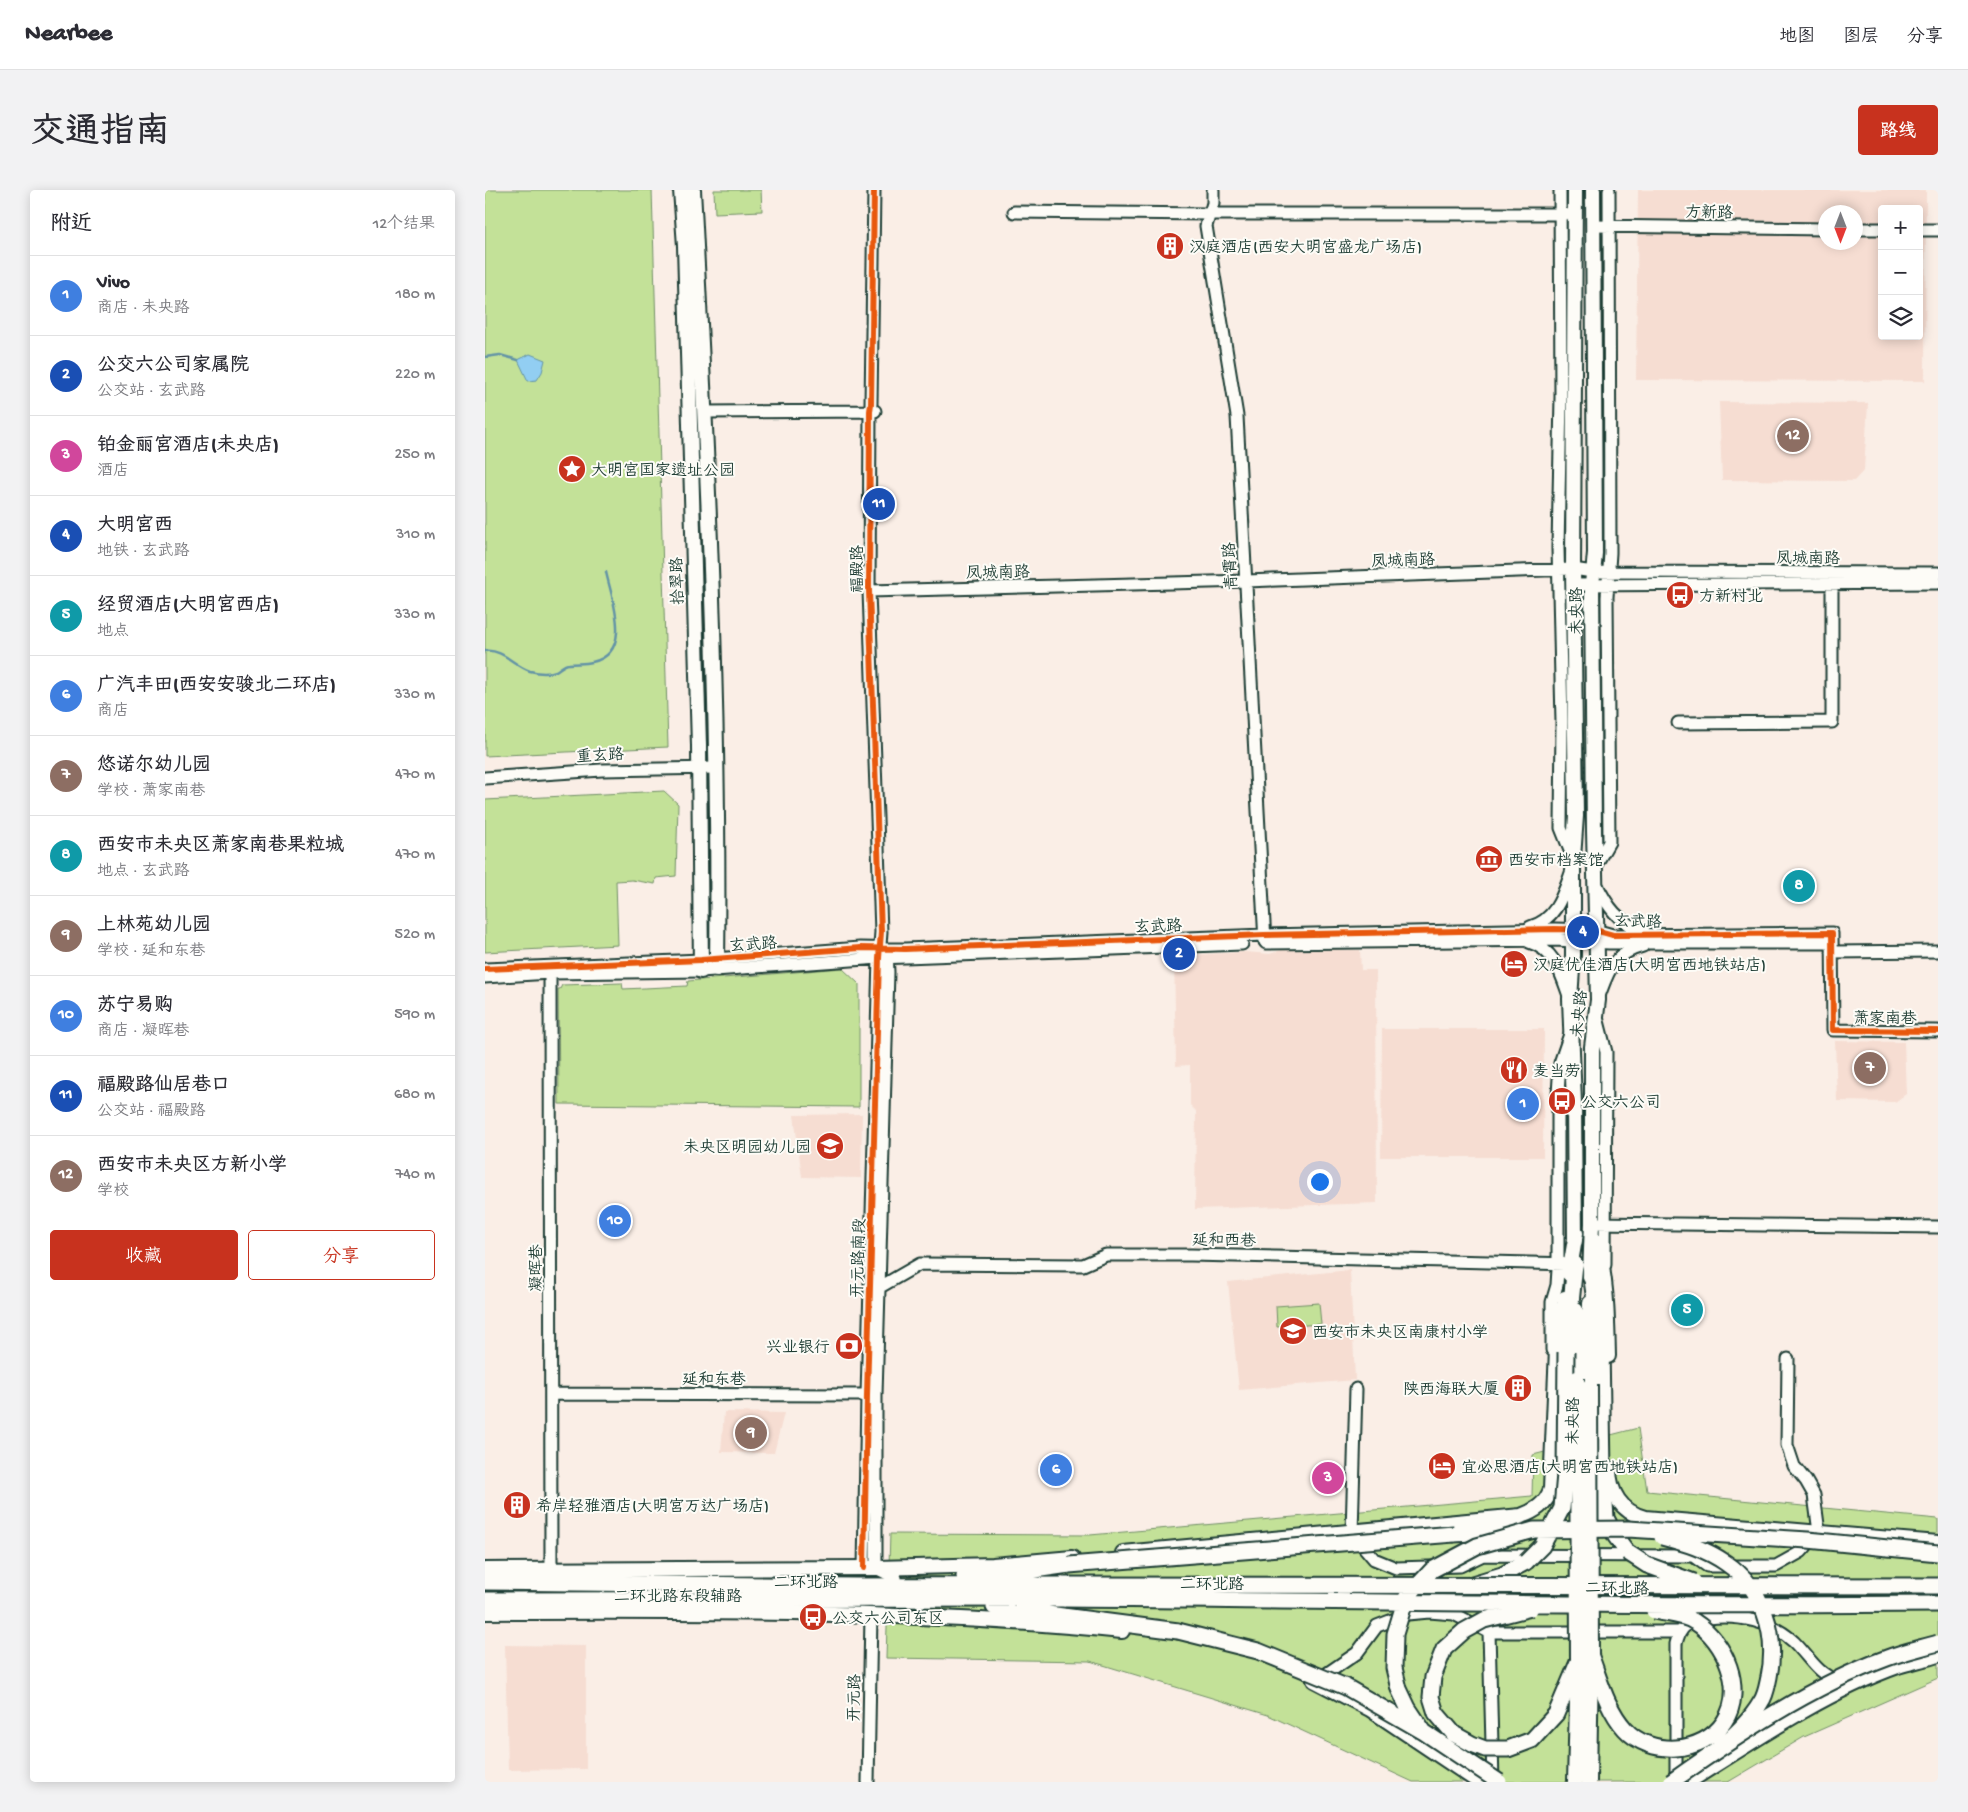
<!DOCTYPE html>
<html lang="zh">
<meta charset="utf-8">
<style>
body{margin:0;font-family:"Gochi Hand","LXGW WenKai TC",sans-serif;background:#f2f2f3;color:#2b2b33}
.controls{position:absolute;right:15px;top:15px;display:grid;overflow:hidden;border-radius:5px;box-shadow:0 2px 12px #0003}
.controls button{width:45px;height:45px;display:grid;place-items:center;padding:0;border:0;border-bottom:1px solid #e1e1e2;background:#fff;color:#2b2b33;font:25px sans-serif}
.compass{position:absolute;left:1333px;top:15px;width:45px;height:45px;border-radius:50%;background:#fff;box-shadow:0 2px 12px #0003;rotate:180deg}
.you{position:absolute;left:834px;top:991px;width:18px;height:18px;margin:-12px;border:4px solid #fff;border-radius:50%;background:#1a73e8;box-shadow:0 0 0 8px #1a73e833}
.badge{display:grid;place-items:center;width:32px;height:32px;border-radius:50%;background:#c8321e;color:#fff;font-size:16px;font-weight:700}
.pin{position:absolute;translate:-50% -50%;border:2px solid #fff;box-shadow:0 1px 5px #0006}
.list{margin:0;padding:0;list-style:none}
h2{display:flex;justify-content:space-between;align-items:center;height:65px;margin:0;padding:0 20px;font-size:21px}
h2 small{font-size:16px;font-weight:400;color:#7c7c81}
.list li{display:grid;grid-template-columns:32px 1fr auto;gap:15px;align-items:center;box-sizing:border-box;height:80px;padding:0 20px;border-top:1px solid #e1e1e2}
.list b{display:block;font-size:19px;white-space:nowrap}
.list p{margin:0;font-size:16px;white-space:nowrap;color:#7c7c81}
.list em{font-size:16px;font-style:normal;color:#7c7c81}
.actions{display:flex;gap:10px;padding:15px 20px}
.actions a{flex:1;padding:11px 0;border:1px solid #c8321e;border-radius:5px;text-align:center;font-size:18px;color:#c8321e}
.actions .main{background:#c8321e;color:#fff}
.icon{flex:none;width:28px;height:28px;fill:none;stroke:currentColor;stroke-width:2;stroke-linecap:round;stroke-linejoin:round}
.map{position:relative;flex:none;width:1453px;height:1592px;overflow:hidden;border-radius:5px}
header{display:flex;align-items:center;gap:30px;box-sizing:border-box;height:70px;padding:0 25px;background:#fff;border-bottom:1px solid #e1e1e2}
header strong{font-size:24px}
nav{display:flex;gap:28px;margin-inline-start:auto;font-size:18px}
.intro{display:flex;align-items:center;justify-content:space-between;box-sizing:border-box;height:120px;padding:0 30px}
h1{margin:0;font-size:35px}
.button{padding:12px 22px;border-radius:5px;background:#c8321e;color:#fff;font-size:18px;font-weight:700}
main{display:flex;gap:30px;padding:0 30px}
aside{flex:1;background:#fff;border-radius:5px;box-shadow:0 2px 12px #0003}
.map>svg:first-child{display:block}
</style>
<header>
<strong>Nearbee</strong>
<nav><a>地图</a><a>图层</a><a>分享</a></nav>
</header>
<div class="intro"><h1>交通指南</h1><a class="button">路线</a></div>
<main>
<aside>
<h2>附近<small>12个结果</small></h2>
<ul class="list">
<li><span class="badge" style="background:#3f7fe0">1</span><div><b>Vivo</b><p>商店 · 未央路</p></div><em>180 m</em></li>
<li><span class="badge" style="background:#1a4fb4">2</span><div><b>公交六公司家属院</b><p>公交站 · 玄武路</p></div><em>220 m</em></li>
<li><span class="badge" style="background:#d1479c">3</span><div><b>铂金丽宫酒店(未央店)</b><p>酒店</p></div><em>250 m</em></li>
<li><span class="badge" style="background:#1a4fb4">4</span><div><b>大明宫西</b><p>地铁 · 玄武路</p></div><em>310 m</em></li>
<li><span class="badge" style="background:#0f9aa8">5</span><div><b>经贸酒店(大明宫西店)</b><p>地点</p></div><em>330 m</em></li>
<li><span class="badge" style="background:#3f7fe0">6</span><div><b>广汽丰田(西安安骏北二环店)</b><p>商店</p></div><em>330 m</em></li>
<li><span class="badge" style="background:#8d6e63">7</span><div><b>悠诺尔幼儿园</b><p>学校 · 萧家南巷</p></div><em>470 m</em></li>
<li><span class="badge" style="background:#0f9aa8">8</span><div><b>西安市未央区萧家南巷果粒城</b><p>地点 · 玄武路</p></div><em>470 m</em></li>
<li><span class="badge" style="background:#8d6e63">9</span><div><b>上林苑幼儿园</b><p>学校 · 延和东巷</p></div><em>520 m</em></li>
<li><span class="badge" style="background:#3f7fe0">10</span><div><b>苏宁易购</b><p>商店 · 凝晖巷</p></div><em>590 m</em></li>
<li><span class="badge" style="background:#1a4fb4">11</span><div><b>福殿路仙居巷口</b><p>公交站 · 福殿路</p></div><em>680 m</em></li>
<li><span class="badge" style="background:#8d6e63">12</span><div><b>西安市未央区方新小学</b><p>学校</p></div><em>740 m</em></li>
</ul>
<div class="actions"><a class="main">收藏</a><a>分享</a></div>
</aside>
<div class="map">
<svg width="1453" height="1592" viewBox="0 0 1453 1592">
<rect width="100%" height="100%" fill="#faeee6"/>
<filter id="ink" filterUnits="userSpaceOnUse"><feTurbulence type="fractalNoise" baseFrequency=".02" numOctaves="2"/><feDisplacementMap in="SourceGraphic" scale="10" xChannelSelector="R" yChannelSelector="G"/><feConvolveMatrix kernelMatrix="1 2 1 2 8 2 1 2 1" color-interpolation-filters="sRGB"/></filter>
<g filter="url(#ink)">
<path fill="#f6ddd2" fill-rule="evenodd" d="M1153,0H1441L1440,191L1151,190ZM1397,19H1434V146H1397ZM1340,22H1370V52H1340Z
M1234,212L1383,213L1379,280L1369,291L1237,290Z
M796,760H875L876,780H891L892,1013L710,1019L711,921L705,915V875L691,876L689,766L760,762L785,764Z
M897,839H1059L1058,967H896Z
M1350,851L1419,852L1421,904L1410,912L1352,911Z
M377,924L376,988L317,987L309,925Z
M865,1080L870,1190L754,1200L743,1092Z
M239,1222L299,1223L289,1263L236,1262Z
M20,1455L101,1456V1579L23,1580Z"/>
<path fill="#c3e198" stroke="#718f66" d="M0,0H167L183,557L0,566Z
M229,0H276L277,21L230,23Z
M179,601L193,614L191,686L171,688L170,694L147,690L131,691L133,755L0,762V610Z
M357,778L374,794V917L74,914L73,799H75L77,795L137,793L138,799L202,796L203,791Z
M834,1113L836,1134L792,1137L791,1116Z
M1153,1238L1162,1301L1453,1329V1488L1319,1547L1243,1592H928L783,1525L605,1471L401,1468L405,1344L605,1345L1047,1306L1048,1265Z"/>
<path fill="#92cef2" stroke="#6494a6" d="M45,164L60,170L57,182L52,190L43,191L33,170Z"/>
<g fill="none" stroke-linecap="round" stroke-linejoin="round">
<path stroke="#6494a6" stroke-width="2.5" d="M0,167L15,165L33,170
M0,461C18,459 28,475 45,481C53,483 63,484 71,481C76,478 79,474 84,474C92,473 100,474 107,472C149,463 127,410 121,382"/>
<defs>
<path id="minor" d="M728,0V13L721,36L752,226L780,752
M1075,0L1076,207L1073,358L1077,532L1076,638L1088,668
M529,22L724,24H1080
M1108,36L1340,39
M1370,39H1397
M1434,40H1453
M220,222L390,221
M1088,395L1453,393
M384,401L762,391L1088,379L1108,382L1453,383
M1193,533L1347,532V393
M0,588L117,580L231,578
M1109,678L1124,652L1122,407L1125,363L1124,0
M1111,693C1122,716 1133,733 1159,741
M1045,737C1071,730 1078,705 1086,683
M1044,752C1070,760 1076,783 1084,806
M781,753L1070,750L1124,753H1347
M402,762L403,782L391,1205V1378L411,1388
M1347,762L1453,761
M65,777L66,1381
M0,779L216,770L375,758L420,759L779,745L1070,739L1110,740L1128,745L1347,743L1348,840L1453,841
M0,787L65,783L216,781L394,768L757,754
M1114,806C1124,779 1128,764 1158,756
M1112,827L1121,862L1120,1075
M1107,1033L1453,1037
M395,1097L435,1074L598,1075L621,1065H706L1090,1074
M1067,1160V1112L1072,1095L1073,1079V904L1075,873L1085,844
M871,1199L867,1343L889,1369L911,1378L975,1376L998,1365L1208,1366L1222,1376H1291L1316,1362L1334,1342L1329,1305L1321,1291L1309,1276L1302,1255L1303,1169
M66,1204L387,1205
M379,1378L382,1205L394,768L396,742L384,401L385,221L386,214L389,0
M1004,1442L1008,1592
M831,1491L872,1463L892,1436L923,1424L944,1422L969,1424L1004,1442H1194
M383,1592L386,1425
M1191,1592V1454C1195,1435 1204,1431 1223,1428C1253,1424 1287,1431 1309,1452C1326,1469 1330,1482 1354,1492"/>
<path id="major" d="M196,0L200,56L214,556L216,781
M208,0C222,259 235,519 232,779
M1090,0L1088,379L1091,626L1088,668V765L1085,809L1089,913L1090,1051
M1111,1051C1122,1089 1122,1127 1123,1166
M1084,1084L1091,1043
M1105,1087L1107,1033V857L1113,810L1109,641L1107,395L1110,363L1108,0
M1091,1120L1092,1188
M1105,1195V1113
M1124,1278C1124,1302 1136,1322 1160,1328L1453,1353
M638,1363L1036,1326C1050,1321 1061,1314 1066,1299L1072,1159L1080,1108
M0,1380L391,1378L508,1375L587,1368
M0,1422C212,1421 426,1420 637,1441
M829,1490L885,1519L994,1592
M1203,1592C1268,1551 1340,1502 1413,1476C1426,1472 1440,1469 1453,1465"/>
<path id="highway" d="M1105,1075L1116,1155L1118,1283L1121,1328L1131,1347L1142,1362
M1081,1162L1090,1074
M969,1344L1038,1340
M479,1386L528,1383L584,1375
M0,1392L372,1396L578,1395
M987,1394L1017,1385L1041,1372
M0,1410L580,1409
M509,1417L693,1441"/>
</defs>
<use href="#minor" stroke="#1f3d34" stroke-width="15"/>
<use href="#major" stroke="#1f3d34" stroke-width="18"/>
<use href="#highway" stroke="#1f3d34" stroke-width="19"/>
<use href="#minor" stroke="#fdfcf7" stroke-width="11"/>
<use href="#major" stroke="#fdfcf7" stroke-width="14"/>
<use href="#highway" stroke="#fdfcf7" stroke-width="15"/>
<defs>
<path id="major-bridge" d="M1090,1592L1093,1472L1092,1188
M1104,1592L1106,1467L1105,1195"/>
<path id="highway-bridge" d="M1177,1347C1200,1353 1221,1359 1241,1373C1278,1398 1293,1444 1284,1487C1282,1496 1281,1505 1276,1512C1265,1531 1248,1546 1232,1560
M1142,1362L1162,1375L1209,1392
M1041,1372L1057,1356L1077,1318L1080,1284L1081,1162
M584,1375L969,1344
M578,1395L1453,1396
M580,1409C871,1411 1162,1417 1453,1414
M1046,1418L999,1430L979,1441L959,1459L948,1487L946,1507L951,1523L969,1544L987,1554L1000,1559H1023L1047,1550L1071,1524L1093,1472
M693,1441L773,1461L861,1497L939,1542L1014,1592
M1106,1467C1115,1491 1122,1519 1140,1539C1165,1567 1218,1564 1239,1532C1261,1499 1240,1451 1210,1432C1200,1425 1182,1424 1169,1421
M939,1542L923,1518L914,1499L909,1478L910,1444L921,1408L947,1380L992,1356L1049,1340L1143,1339L1323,1350L1453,1363
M1186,1592C1251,1546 1326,1496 1402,1468C1418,1462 1436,1458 1453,1453"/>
</defs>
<use href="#major-bridge" stroke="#1f3d34" stroke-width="18" stroke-linecap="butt"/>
<use href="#highway-bridge" stroke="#1f3d34" stroke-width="19" stroke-linecap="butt"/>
<use href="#major-bridge" stroke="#fdfcf7" stroke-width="14"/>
<use href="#highway-bridge" stroke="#fdfcf7" stroke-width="15"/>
<defs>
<path id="cycleway" d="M0,779L216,770L375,758L420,759L779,745L1070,739L1110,740L1128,745L1347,743L1348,840L1453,841
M379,1378L382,1205L394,768L396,742L384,401L385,221L386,214L389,0"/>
</defs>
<use href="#cycleway" stroke="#fdfcf7" stroke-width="9"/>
<use href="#cycleway" stroke="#e8590c" stroke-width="6"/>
</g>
</g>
<defs>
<symbol id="building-disc" viewBox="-11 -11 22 22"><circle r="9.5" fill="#c8321e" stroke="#fdfcf7"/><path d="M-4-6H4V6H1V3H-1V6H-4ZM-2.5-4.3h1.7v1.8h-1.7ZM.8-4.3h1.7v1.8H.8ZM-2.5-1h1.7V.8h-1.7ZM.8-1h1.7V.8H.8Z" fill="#fff"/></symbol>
<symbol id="sight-disc" viewBox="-11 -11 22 22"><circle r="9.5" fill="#c8321e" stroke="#fdfcf7"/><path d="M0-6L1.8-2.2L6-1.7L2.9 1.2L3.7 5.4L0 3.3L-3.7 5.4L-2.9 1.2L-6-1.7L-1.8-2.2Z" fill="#fff"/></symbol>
<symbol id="bus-disc" viewBox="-11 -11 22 22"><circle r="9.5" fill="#c8321e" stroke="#fdfcf7"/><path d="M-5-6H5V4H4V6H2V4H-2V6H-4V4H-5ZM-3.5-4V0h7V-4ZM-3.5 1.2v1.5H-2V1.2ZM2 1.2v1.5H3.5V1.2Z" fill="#fff"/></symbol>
<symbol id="museum-disc" viewBox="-11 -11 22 22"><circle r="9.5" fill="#c8321e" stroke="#fdfcf7"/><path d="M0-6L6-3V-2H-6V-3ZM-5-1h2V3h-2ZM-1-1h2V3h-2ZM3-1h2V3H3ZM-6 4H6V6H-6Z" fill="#fff"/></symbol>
<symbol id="hotel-disc" viewBox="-11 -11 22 22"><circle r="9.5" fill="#c8321e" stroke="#fdfcf7"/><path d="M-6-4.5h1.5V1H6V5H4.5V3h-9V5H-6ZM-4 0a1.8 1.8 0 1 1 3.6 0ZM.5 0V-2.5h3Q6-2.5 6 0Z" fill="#fff"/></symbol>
<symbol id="restaurant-disc" viewBox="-11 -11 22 22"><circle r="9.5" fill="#c8321e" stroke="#fdfcf7"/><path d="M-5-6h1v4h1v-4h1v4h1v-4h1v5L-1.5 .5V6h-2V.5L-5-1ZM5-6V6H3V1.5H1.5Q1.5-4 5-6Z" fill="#fff"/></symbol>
<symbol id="school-disc" viewBox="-11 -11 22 22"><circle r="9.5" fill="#c8321e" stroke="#fdfcf7"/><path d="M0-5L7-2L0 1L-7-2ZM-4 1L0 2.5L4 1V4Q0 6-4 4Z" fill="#fff"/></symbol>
<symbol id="bank-disc" viewBox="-11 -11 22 22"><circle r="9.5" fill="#c8321e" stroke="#fdfcf7"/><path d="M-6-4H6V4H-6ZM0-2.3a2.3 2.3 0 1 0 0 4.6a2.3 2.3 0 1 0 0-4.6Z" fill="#fff"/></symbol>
</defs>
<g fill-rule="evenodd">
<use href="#building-disc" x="669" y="40" width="32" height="32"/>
<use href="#sight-disc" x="71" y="263" width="32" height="32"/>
<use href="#bus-disc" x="1179" y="389" width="32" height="32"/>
<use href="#museum-disc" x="988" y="653" width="32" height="32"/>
<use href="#hotel-disc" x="1013" y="758" width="32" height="32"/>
<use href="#restaurant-disc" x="1013" y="864" width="32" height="32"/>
<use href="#bus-disc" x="1061" y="895" width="32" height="32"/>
<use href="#school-disc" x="329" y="940" width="32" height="32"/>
<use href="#school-disc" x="792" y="1125" width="32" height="32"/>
<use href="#bank-disc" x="348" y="1140" width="32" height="32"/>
<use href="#building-disc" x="1017" y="1182" width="32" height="32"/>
<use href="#hotel-disc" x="941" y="1260" width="32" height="32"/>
<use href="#building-disc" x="16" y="1299" width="32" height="32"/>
<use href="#bus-disc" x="312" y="1411" width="32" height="32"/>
</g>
<g text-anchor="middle" stroke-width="4" stroke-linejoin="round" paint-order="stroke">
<g font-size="16" fill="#1f3d34" stroke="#fdfcf7">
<text transform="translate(1224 21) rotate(1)" y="6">方新路</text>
<text x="1323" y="373">凤城南路</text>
<text transform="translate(918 369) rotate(-2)" y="6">凤城南路</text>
<text transform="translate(744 376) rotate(-93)" y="6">青霄路</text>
<text transform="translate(371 379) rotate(-90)" y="6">福殿路</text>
<text transform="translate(513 381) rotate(-1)" y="6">凤城南路</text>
<text transform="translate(191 391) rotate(-92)" y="6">拾翠路</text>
<text transform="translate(1090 421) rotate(-90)" y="6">未央路</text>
<text transform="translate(115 564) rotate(-3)" y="6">重玄路</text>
<text transform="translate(1153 730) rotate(2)" y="6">玄武路</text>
<text transform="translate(673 735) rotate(-2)" y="6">玄武路</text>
<text transform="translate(268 753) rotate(-4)" y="6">玄武路</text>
<text transform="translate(1093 824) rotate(-85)" y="6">未央路</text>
<text x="1400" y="833">萧家南巷</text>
<text transform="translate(739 1049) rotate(1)" y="6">延和西巷</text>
<text transform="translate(372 1068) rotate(-88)" y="6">开元路南段</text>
<text transform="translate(50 1078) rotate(-90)" y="6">凝晖巷</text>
<text x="229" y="1194">延和东巷</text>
<text transform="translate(1087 1231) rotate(-90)" y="6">未央路</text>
<text x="321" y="1397">二环北路</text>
<text x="727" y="1399">二环北路</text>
<text transform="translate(1132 1397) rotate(1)" y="6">二环北路</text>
<text x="193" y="1411">二环北路东段辅路</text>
<text transform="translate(368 1508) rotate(-89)" y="6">开元路</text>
</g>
<g font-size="16" fill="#1f3d34" stroke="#fdfcf7" text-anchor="start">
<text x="704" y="62">汉庭酒店(西安大明宫盛龙广场店)</text>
<text x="106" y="285">大明宫国家遗址公园</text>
<text x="1214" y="411">方新村北</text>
<text x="1023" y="675">西安市档案馆</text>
<text x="1048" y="780">汉庭优佳酒店(大明宫西地铁站店)</text>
<text x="1048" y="886">麦当劳</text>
<text x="1096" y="917">公交六公司</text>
<text x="326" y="962" text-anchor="end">未央区明园幼儿园</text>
<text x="827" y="1147">西安市未央区南康村小学</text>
<text x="345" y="1162" text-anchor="end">兴业银行</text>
<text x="1014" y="1204" text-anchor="end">陕西海联大厦</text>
<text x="976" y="1282">宜必思酒店(大明宫西地铁站店)</text>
<text x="51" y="1321">希岸轻雅酒店(大明宫万达广场店)</text>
<text x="347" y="1433">公交六公司东区</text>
</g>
</g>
</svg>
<div class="controls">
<button>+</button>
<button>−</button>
<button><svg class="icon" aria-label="layers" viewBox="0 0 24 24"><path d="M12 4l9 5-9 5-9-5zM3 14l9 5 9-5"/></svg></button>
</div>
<svg class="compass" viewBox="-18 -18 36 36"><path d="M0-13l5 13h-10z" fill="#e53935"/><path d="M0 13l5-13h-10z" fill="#7c7c81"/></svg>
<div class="you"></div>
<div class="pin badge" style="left:1038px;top:914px;background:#3f7fe0">1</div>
<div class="pin badge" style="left:694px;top:764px;background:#1a4fb4">2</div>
<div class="pin badge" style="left:843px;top:1288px;background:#d1479c">3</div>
<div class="pin badge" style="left:1098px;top:742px;background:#1a4fb4">4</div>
<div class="pin badge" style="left:1202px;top:1120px;background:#0f9aa8">5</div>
<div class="pin badge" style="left:571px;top:1280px;background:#3f7fe0">6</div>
<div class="pin badge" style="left:1385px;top:878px;background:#8d6e63">7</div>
<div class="pin badge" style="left:1314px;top:696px;background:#0f9aa8">8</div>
<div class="pin badge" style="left:266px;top:1243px;background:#8d6e63">9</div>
<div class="pin badge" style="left:130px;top:1031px;background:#3f7fe0">10</div>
<div class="pin badge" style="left:394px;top:314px;background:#1a4fb4">11</div>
<div class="pin badge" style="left:1308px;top:246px;background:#8d6e63">12</div>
</div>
</main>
